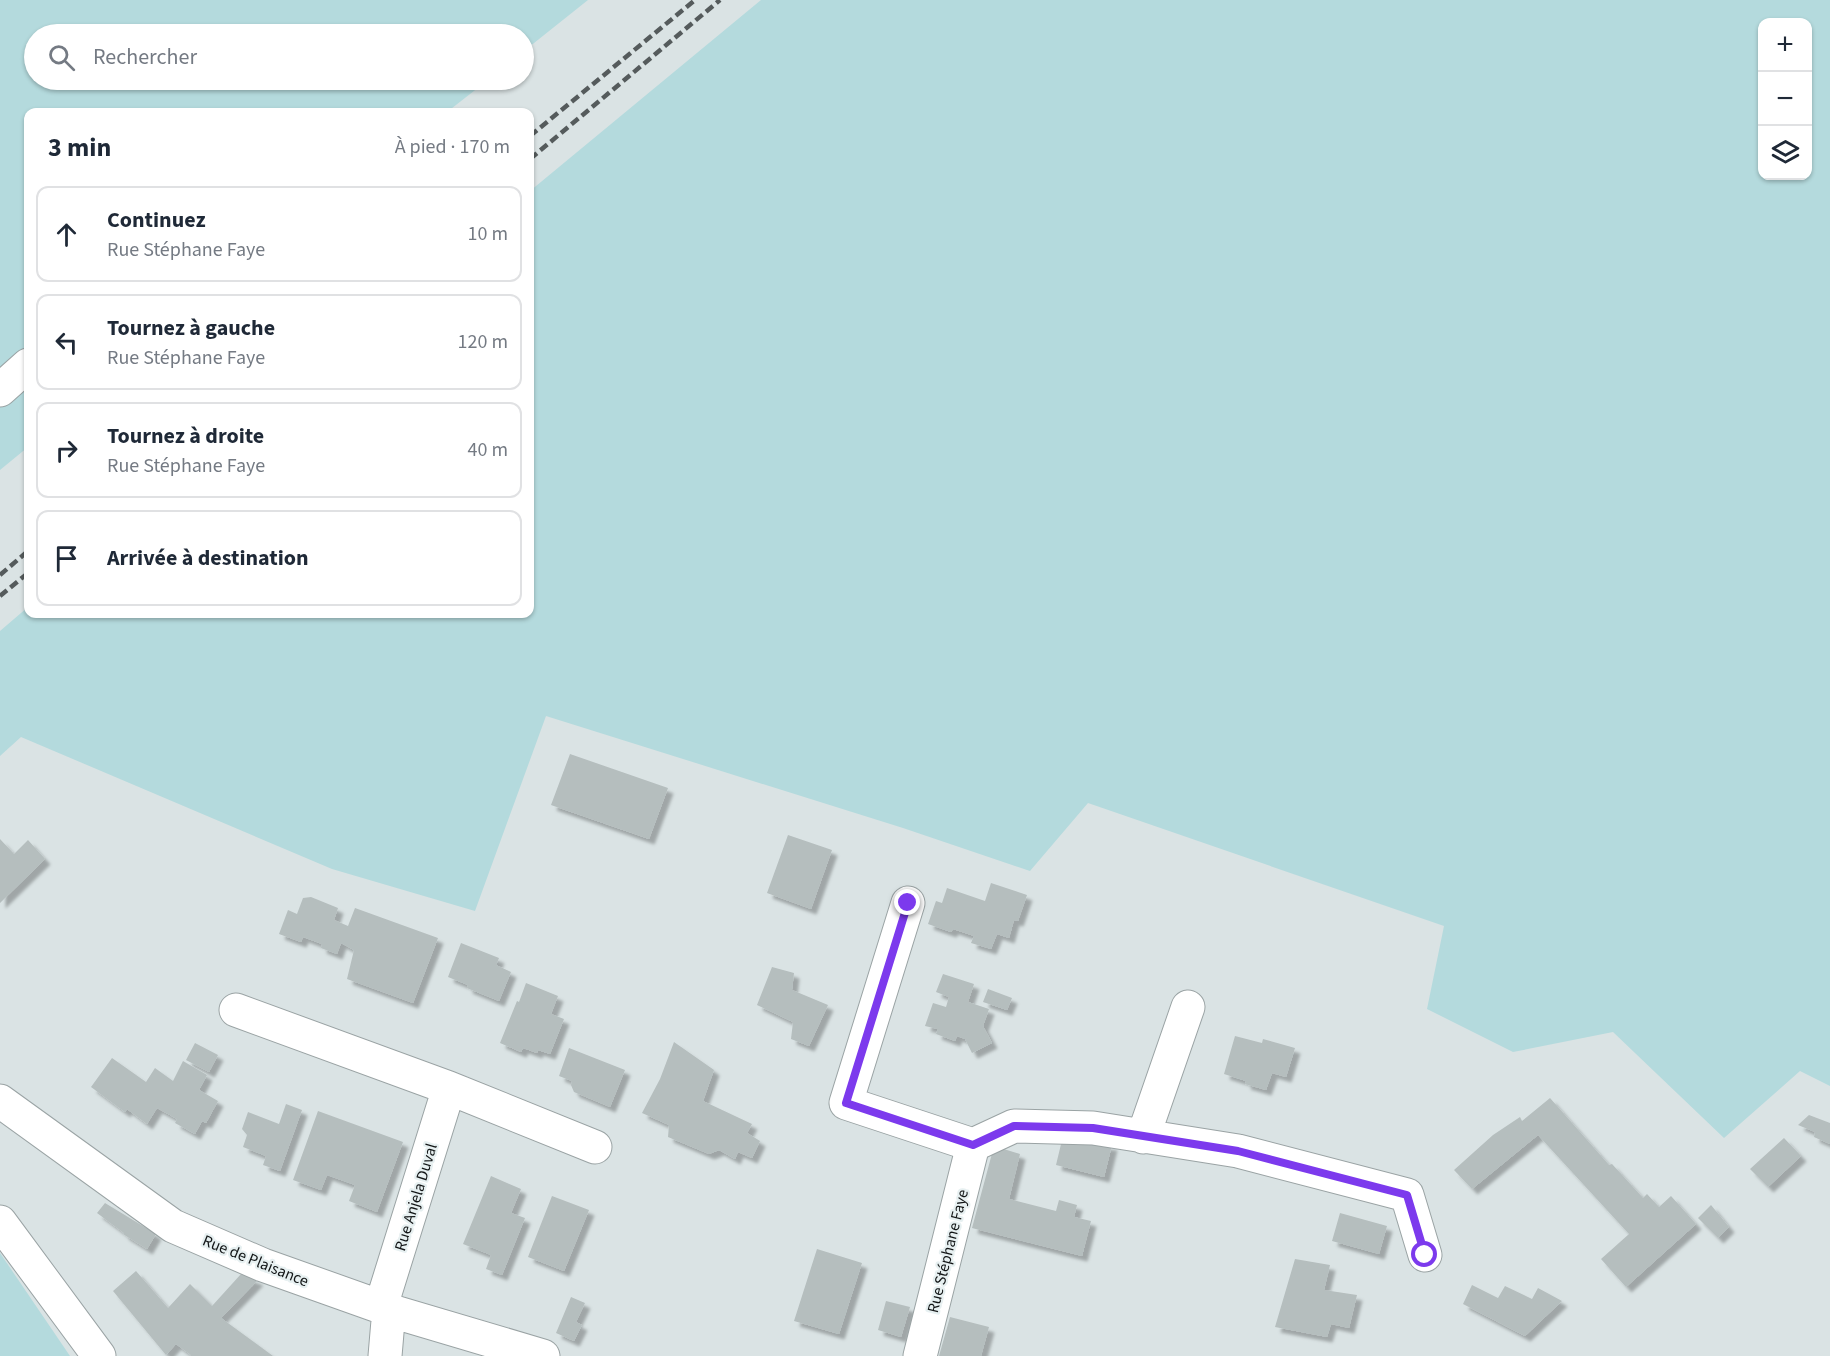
<!DOCTYPE html>
<html lang="fr">
<meta charset="utf-8">
<style>
body{margin:0;font-family:"Source Sans 3",sans-serif;background:#f2f2f3;color:#1f2937}
.controls{position:absolute;right:18px;top:18px;display:grid;overflow:hidden;border-radius:12px;box-shadow:0 2px 4px #0004}
.controls button{width:54px;height:54px;display:grid;place-items:center;padding:0;border:0;border-bottom:2px solid #e0e1e3;background:#fff;color:#1f2937;font:30px sans-serif}
.stop{position:absolute;width:18px;height:18px;margin:-14px;border:4px solid #7c3aed;border-radius:50%;background:#fff}
.stop.end{background:#7c3aed;border-color:#fff;box-shadow:0 2px 6px #0008}
.list{margin:0;padding:0;list-style:none}
h2{display:flex;justify-content:space-between;align-items:center;height:78px;margin:0;padding:0 24px;font-size:26px}
h2 small{font-size:20px;font-weight:400;color:#747a83}
.list li{display:grid;grid-template-columns:39px 1fr auto;gap:18px;align-items:center;box-sizing:border-box;height:96px;margin:0 12px 12px;padding:0 12px;border:2px solid #e0e1e3;border-radius:12px}
.list b{display:block;font-size:22px;white-space:nowrap}
.list p{margin:0;font-size:20px;white-space:nowrap;color:#747a83}
.list em{font-size:20px;font-style:normal;color:#747a83}
.icon{flex:none;width:33px;height:33px;fill:none;stroke:currentColor;stroke-width:2;stroke-linecap:round;stroke-linejoin:round}
.map{position:relative;flex:none;width:1830px;height:1356px;overflow:hidden}
.search{position:absolute;background:#fff;box-shadow:0 2px 4px #0004;left:24px;top:24px;width:510px;height:66px;display:flex;align-items:center;gap:15px;box-sizing:border-box;padding:0 21px;border-radius:33px;color:#747a83;font-size:22px}
.panel{position:absolute;background:#fff;box-shadow:0 2px 4px #0004;left:24px;top:108px;width:510px;height:510px;border-radius:12px}
.map>svg:first-child{display:block}
</style>
<div class="map">
<svg width="1830" height="1356" viewBox="0 0 1830 1356">
<defs>
<filter id="shadow"><feDropShadow dx="5.5" dy="5.5" stdDeviation="1.5" flood-color="#0004"/></filter>
</defs>
<rect width="100%" height="100%" fill="#dae3e4"/>
<path fill="#b4dadd" fill-rule="evenodd" d="M0,0H588L524,51V34H34V80H488L447,112H28V447L0,470Z
M761,0H1830V1086L1800,1071L1724,1138L1613,1032L1513,1052L1427,1009L1444,926L1088,803L1030,871L903,828L546,716L475,911L332,869L21,737L0,756V631L28,607V614H530V191ZM1808,22V176H1762V22Z
M0,1253L70,1356H0Z"/>
<path fill="#b5bebe" filter="url(#shadow)" d="M570,754L668,788L649,839L551,805Z
M788,835L832,850L811,909L767,893Z
M0,839L14,854L28,840L45,859L0,903Z
M991,883L1027,895L1018,921L1014,920L1009,938L997,934L991,949L971,943L974,936L953,929L951,932L928,924L936,901L942,903L947,888L985,901Z
M311,897L338,908L334,920L348,926L355,908L438,938L413,1003L347,979L354,950L341,943L337,954L321,948L322,944L303,937L301,942L279,934L288,910L297,914L303,898Z
M461,943L499,958L496,965L511,972L499,1001L467,988L468,985L448,977Z
M772,967L794,973L792,990L828,1005L809,1046L791,1039L793,1022L757,1005Z
M943,974L974,984L968,1002L989,1009L983,1026L992,1043L972,1053L965,1039L957,1036L955,1041L936,1034L938,1029L925,1026L933,1003L946,1007L949,997L936,992Z
M526,983L558,996L551,1014L564,1019L550,1054L538,1050L537,1053L523,1048L521,1052L500,1043L517,1001L519,1002Z
M988,989L1012,998L1007,1010L983,1002Z
M1235,1036L1262,1043L1263,1039L1295,1048L1286,1077L1272,1073L1266,1090L1245,1084L1246,1081L1224,1074Z
M674,1042L714,1070L703,1101L752,1124L747,1133L760,1141L752,1158L738,1152L735,1159L719,1150L709,1154L668,1137L669,1125L642,1113L660,1079Z
M195,1043L218,1055L209,1072L186,1060Z
M569,1048L625,1070L610,1107L574,1092L571,1085L572,1081L559,1076Z
M112,1058L146,1082L155,1068L173,1081L183,1061L207,1075L199,1090L218,1101L206,1123L202,1121L195,1134L175,1123L177,1119L157,1108L147,1124L127,1109L125,1112L91,1087Z
M1550,1098L1609,1165L1612,1164L1643,1198L1647,1194L1659,1207L1671,1196L1696,1224L1626,1287L1601,1259L1629,1234L1538,1135L1472,1189L1454,1170L1493,1135L1520,1117L1522,1121Z
M286,1104L302,1110L280,1171L263,1165L266,1156L243,1147L247,1135L242,1129L248,1112L279,1124Z
M318,1111L403,1142L377,1212L349,1201L355,1185L327,1175L321,1190L293,1180Z
M1809,1115L1830,1123V1144L1814,1137L1815,1132L1798,1125Z
M1784,1138L1801,1156L1768,1187L1750,1169Z
M1062,1140L1112,1145L1104,1177L1056,1165Z
M994,1146L1020,1154L1009,1199L1056,1211L1059,1200L1077,1205L1074,1217L1091,1221L1082,1256L972,1228Z
M491,1176L521,1189L511,1213L525,1218L502,1275L486,1269L491,1255L463,1244Z
M552,1196L589,1210L564,1271L528,1257Z
M105,1203L156,1234L147,1249L123,1234L124,1233L97,1213Z
M1711,1205L1729,1227L1718,1238L1698,1218Z
M1340,1213L1387,1226L1379,1254L1332,1241Z
M817,1249L862,1263L839,1334L794,1321Z
M1295,1259L1330,1265L1324,1290L1357,1295L1349,1328L1331,1324L1327,1337L1275,1327Z
M136,1271L168,1308L190,1284L212,1306L241,1274L258,1280L221,1318L273,1356H190L191,1355L176,1344L166,1355L113,1291Z
M1472,1285L1498,1298L1505,1286L1532,1299L1538,1288L1562,1301L1525,1336L1463,1304Z
M571,1297L585,1303L576,1322L582,1325L574,1341L556,1333Z
M886,1301L910,1307L901,1337L878,1330Z
M950,1317L989,1327L981,1356H939Z"/>
<g fill="none" stroke-linecap="round" stroke-linejoin="round">
<defs>
<path id="minor" d="M0,390L28,365
M908,903L846,1103L973,1145L920,1356
M236,1010L449,1088
M0,1101L173,1226L263,1265L398,1313L543,1356
M1143,1137L1188,1007
M973,1145L1014,1126L1093,1128L1238,1151L1407,1195L1425,1255
M0,1222L99,1356
M381,1306L449,1088L595,1147
M385,1356L389,1309"/>
</defs>
<use href="#minor" stroke="#9aa3a4" stroke-width="35"/>
<use href="#minor" stroke="#fff" stroke-width="33"/>
<path stroke="#555b5c" stroke-width="4.5" stroke-dasharray="9 4.5" stroke-linecap="butt" d="M530,136L695,0
M530,159L720,0
M0,575L28,551
M0,596L28,573"/>
</g>
<g fill="none" stroke-linecap="round" stroke-linejoin="round">
<path stroke="#7c3aed" stroke-width="8" d="M908,903L846,1103L973,1145L1014,1126L1093,1128L1238,1151L1407,1195L1425,1255"/>
</g>
<g text-anchor="middle" stroke-width="4.5" stroke-linejoin="round" paint-order="stroke">
<g font-size="16" fill="#121516" stroke="#e7f0f1">
<text transform="translate(415 1197) rotate(-73)" y="6">Rue Anjela Duval</text>
<text transform="translate(947 1251) rotate(-76)" y="6">Rue Stéphane Faye</text>
<text transform="translate(256 1260) rotate(22)" y="6">Rue de Plaisance</text>
</g>
</g>
</svg>
<div class="controls">
<button>+</button>
<button>−</button>
<button><svg class="icon" aria-label="layers" viewBox="0 0 24 24"><path d="M12 4l9 5-9 5-9-5zM3 14l9 5 9-5"/></svg></button>
</div>
<div class="stop" style="left:1425px;top:1255px"></div>
<div class="stop end" style="left:908px;top:903px"></div>
<div class="search"><svg class="icon" aria-label="search" viewBox="0 0 24 24"><circle cx="10" cy="10" r="6"/><path d="M15 15l6 6"/></svg>Rechercher</div>
<section class="panel">
<h2>3 min<small>À pied · 170 m</small></h2>
<ul class="list">
<li><svg class="icon" aria-label="ahead" viewBox="0 0 24 24"><path d="M12 20V5M6 11l6-6 6 6"/></svg><div><b>Continuez</b><p>Rue Stéphane Faye</p></div><em>10 m</em></li>
<li><svg class="icon" aria-label="left" viewBox="0 0 24 24"><path d="M17 20v-9H6M10 6l-5 5 5 5"/></svg><div><b>Tournez à gauche</b><p>Rue Stéphane Faye</p></div><em>120 m</em></li>
<li><svg class="icon" aria-label="right" viewBox="0 0 24 24"><path d="M7 20v-9h11M14 6l5 5-5 5"/></svg><div><b>Tournez à droite</b><p>Rue Stéphane Faye</p></div><em>40 m</em></li>
<li><svg class="icon" aria-label="arrive" viewBox="0 0 24 24"><path d="M6 21V4h12l-3 4 3 4H6"/></svg><div><b>Arrivée à destination</b></div></li>
</ul>
</section>
</div>
